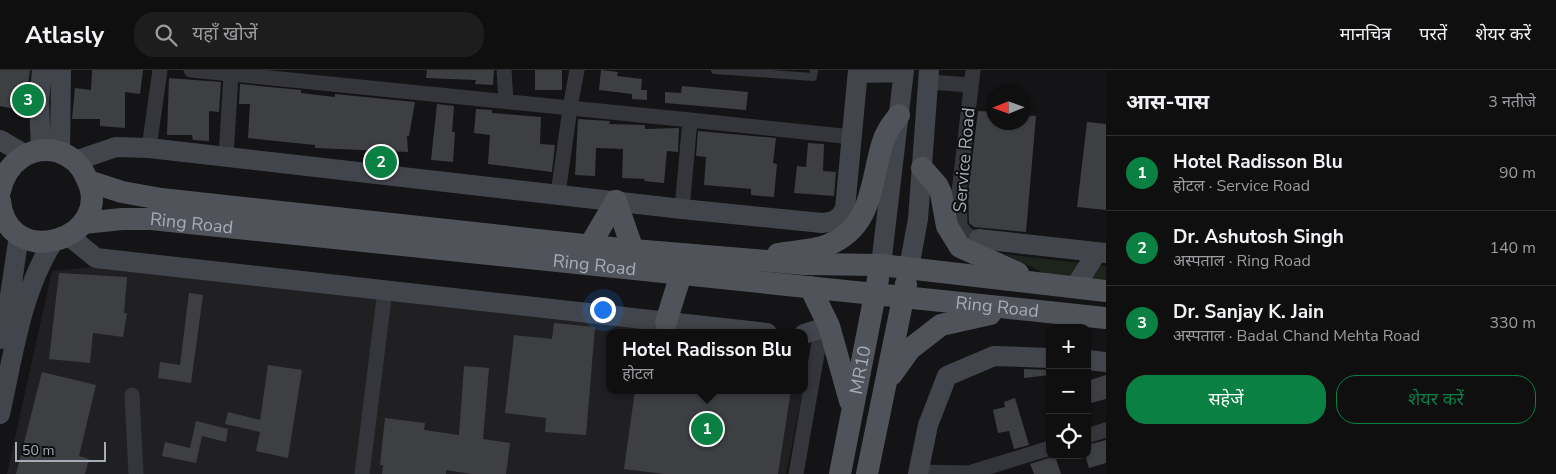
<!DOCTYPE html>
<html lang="hi">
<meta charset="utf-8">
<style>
body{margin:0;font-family:"Nunito Sans","Noto Sans Devanagari",sans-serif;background:#1d1d1e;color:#f1f3f6}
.controls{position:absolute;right:15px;bottom:15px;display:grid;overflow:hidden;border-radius:10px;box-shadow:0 1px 4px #0004}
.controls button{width:45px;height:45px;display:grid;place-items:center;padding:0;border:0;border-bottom:1px solid #2f2f30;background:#0f0f10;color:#f1f3f6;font:25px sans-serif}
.compass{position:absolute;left:986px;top:15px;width:45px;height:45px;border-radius:50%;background:#0f0f10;box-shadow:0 1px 4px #0004;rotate:269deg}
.scale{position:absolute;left:15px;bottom:12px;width:91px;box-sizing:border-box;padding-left:5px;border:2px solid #a4acb7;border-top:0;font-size:14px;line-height:18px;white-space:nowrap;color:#a4acb7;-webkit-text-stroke:4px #0f0f11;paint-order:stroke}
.you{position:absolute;left:602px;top:239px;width:18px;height:18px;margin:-12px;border:4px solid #fff;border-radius:50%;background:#1a73e8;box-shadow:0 0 0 8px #1a73e833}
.badge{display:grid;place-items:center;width:32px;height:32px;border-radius:50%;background:#0b8043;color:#fff;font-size:16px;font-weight:700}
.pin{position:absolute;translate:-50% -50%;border:2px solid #fff;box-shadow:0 1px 5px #0006}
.popup{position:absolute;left:606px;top:259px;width:202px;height:65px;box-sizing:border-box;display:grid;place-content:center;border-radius:10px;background:#0f0f10;filter:drop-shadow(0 1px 4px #0005);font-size:16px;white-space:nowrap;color:#9b9c9f}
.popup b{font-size:19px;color:#f1f3f6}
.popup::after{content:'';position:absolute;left:50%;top:100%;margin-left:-10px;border:10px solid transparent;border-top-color:#0f0f10}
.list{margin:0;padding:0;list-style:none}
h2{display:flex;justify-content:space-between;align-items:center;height:65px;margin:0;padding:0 20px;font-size:21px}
h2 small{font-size:16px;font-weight:400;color:#9b9c9f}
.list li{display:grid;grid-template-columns:32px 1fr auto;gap:15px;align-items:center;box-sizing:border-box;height:75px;padding:0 20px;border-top:1px solid #2f2f30}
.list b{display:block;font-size:19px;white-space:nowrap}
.list p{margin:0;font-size:16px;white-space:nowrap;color:#9b9c9f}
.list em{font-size:16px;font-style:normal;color:#9b9c9f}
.actions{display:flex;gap:10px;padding:15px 20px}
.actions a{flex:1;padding:11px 0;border:1px solid #0b8043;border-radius:20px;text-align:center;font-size:18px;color:#0b8043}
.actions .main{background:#0b8043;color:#fff}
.icon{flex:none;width:28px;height:28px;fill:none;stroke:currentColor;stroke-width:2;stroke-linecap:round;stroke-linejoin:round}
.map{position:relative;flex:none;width:1106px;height:404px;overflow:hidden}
header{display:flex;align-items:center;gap:30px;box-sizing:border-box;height:70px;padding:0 25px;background:#0f0f10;border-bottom:1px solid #2f2f30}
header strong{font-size:24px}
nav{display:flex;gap:28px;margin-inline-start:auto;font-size:18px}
.search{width:350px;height:45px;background:#1d1d1e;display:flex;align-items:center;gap:12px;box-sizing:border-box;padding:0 18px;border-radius:20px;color:#9b9c9f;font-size:19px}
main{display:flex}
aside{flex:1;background:#0f0f10}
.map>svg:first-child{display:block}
</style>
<header>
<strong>Atlasly</strong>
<div class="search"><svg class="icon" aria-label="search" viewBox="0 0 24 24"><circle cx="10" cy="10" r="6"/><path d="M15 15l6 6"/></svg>यहाँ खोजें</div>
<nav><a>मानचित्र</a><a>परतें</a><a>शेयर करें</a></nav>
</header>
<main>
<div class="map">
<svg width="1106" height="404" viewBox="0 0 1106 404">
<rect width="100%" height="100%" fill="#141416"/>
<path fill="#202023" d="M97,197L735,263H610V320H803L786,404H7L52,201Z"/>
<path fill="#1c241c" d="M1004,184L1106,196V212L1053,207Z"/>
<path fill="#3e3f43" d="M0,0H30L25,41L0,36Z
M92,0H143L140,24L125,22V58L100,56V49H72L75,18L91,20Z
M427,0H494L493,15L475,14L476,10L426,8Z
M535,0H562V20H535Z
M601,0L618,2L617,6L642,9L641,20H647V30L632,29V24L599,20Z
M169,8L221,12L219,42L209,41V71L193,70L192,65H167Z
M240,14L301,20V23L335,27V24L415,32L409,66H407L408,82L315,78V75L248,68L250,34H239Z
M682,16L748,22L746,40L665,33V22L681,23Z
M437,34L454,36L452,62H455L453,92L431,90Z
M476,39L492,40V43L541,47L540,74L555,75L552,102L488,94L490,65L474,63Z
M978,41L994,42V52H1024V45L1036,46L1026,162L974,157L969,153L968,122Z
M578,49L610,51L609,54L645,55V59L679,58L678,82L667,81L664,113L644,111L645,109L622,108L623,79L596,78L595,106L575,105Z
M1087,52L1106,54V140L1077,137Z
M698,61L776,68L773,93L777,94L774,127L751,125V119L704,115L706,87L696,86Z
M808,73L824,74L823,101L836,102L834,126L794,123L797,96L806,97Z
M59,203L127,207L124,243H127L123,267L93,263L90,293L49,289Z
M189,223L203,225L191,313L158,308L160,292L180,295Z
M554,253L595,257L586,365L545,362L546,348L505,343L514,265L552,269Z
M268,295L302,300L288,388L256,381L260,362L225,354L228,342L260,350Z
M464,296L489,298L483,369L510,373L506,404H471L446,400V404H382L383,395H380L385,348L425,353L424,360L459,365Z
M1024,299L1050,300V305L1024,308Z
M42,302L96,315L79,386L89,389L85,404H16Z
M1106,305V329L1087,334V311Z
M635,320H791L778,404H664L624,399Z
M1015,328L1029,375L1014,379L1009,361L998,363L993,340L1005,337L1004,332Z
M196,351L228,359L226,372L202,366L196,393L162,386L165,372L190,378Z
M1106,370V393L1089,398L1085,385H1087V375Z
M1055,386L1061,404H1034L1030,394Z"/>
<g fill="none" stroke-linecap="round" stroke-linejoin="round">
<path stroke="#35363b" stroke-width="8" d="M715,0L813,7L814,0"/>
<path stroke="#35363b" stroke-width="15" d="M191,0L690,50L682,139
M504,0L506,31
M973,0L959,122L960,156L967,165L979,169
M928,12L971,15
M690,50L852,67
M149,78L160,0
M226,87L231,4
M558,124L570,38L577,0
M132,325L136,404
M1087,366L1106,360
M919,402L969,403L1050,378
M362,404L385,220
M796,404L821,261"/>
<path stroke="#42454b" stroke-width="20" d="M858,3L904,2
M0,70L26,85
M41,80L39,31L42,0
M60,83L61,0
M75,91L116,77L149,78L682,139L822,153C833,152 839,150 845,139L858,0
M69,166L96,188L767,263
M979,169L1106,183
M881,195L904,0
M909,198L918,149L929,0
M1075,217L1097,182
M804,264L829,256
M0,269L10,226L19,165
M1087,290L1106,292
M0,344C13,287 21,222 53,172
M918,404L928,355L947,306L994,286L1050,288"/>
<g stroke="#50545a" stroke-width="22">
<path d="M922,98L937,115L941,123L947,156L960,177L1018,203"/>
<path d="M88,111L122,122L161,129L621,179L804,194L881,195L1106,221"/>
<path d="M0,121C6,93 30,74 59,82C71,86 81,95 86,107C118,168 8,204 0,131"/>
<path d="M616,131L633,180"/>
<path id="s1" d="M83,153L122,149H151L1106,248"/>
<path d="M590,175L616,131"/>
<path d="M778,184C794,181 813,181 828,175C873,156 870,115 882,75C885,63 892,54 899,45"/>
<path d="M810,217L829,256L850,331"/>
<path d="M666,252L681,204"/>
<path d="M892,304L910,279L941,255L990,244"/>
<path id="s2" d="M840,404L878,209"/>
<path d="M867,404L906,214"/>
</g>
</g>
<g text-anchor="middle" stroke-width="4" stroke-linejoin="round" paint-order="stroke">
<g font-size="18" fill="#a4acb7" stroke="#0f0f11">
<text transform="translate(964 90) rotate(-85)" y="6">Service Road</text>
<text dy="6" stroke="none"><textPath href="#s1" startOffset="109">Ring Road</textPath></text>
<text dy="6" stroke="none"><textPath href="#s1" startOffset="514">Ring Road</textPath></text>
<text dy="6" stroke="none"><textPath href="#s1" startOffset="919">Ring Road</textPath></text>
<text dy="6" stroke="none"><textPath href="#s2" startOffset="106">MR10</textPath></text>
</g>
</g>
</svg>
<div class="controls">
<button>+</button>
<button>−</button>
<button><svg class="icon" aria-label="locate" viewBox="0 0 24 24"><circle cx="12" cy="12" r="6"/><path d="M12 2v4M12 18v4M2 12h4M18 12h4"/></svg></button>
</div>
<svg class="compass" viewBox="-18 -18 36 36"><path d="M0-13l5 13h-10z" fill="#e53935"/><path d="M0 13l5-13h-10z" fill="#9b9c9f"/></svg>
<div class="scale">50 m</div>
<div class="you"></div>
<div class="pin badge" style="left:707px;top:359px">1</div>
<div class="popup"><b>Hotel Radisson Blu</b>होटल</div>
<div class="pin badge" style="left:381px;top:92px">2</div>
<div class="pin badge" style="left:28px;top:30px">3</div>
</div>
<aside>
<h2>आस-पास<small>3 नतीजे</small></h2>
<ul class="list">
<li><span class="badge">1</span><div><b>Hotel Radisson Blu</b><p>होटल · Service Road</p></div><em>90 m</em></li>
<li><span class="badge">2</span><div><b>Dr. Ashutosh Singh</b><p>अस्पताल · Ring Road</p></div><em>140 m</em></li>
<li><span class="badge">3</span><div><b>Dr. Sanjay K. Jain</b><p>अस्पताल · Badal Chand Mehta Road</p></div><em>330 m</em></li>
</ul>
<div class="actions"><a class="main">सहेजें</a><a>शेयर करें</a></div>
</aside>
</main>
